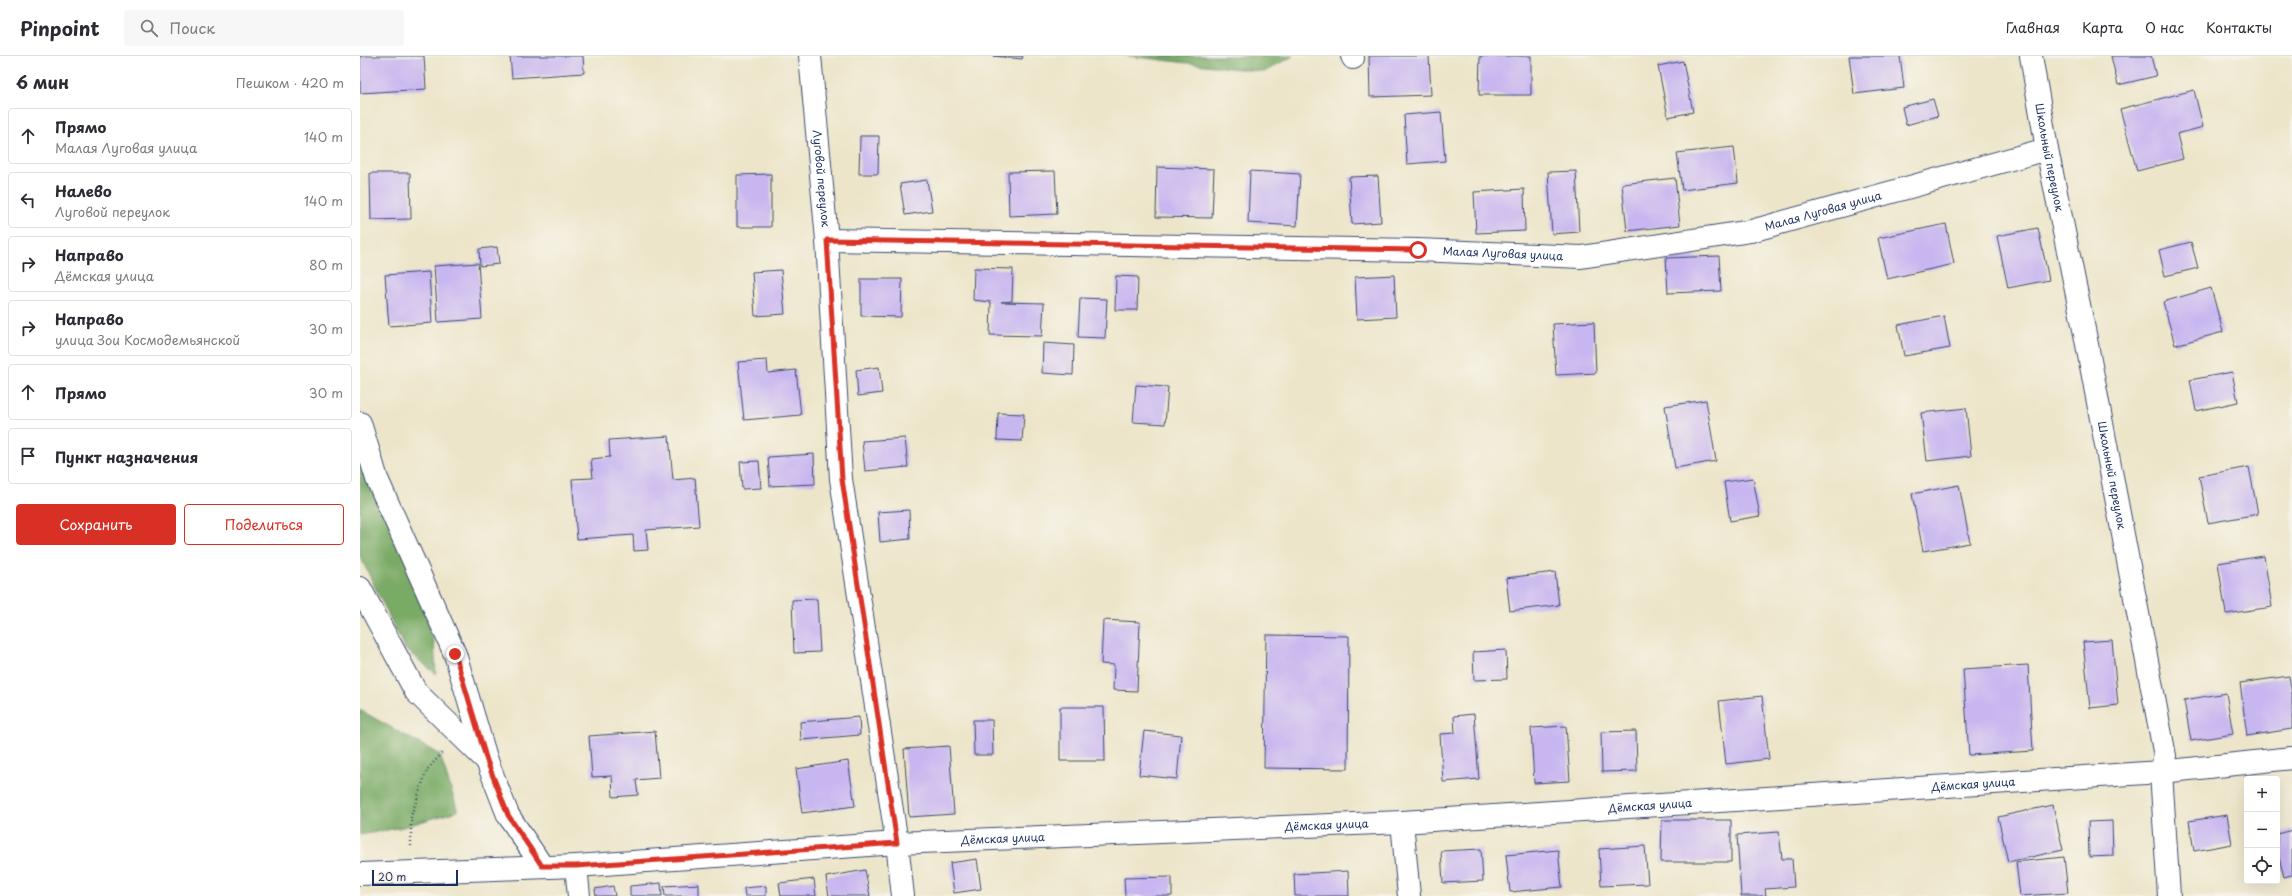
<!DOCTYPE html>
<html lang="ru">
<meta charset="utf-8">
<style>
body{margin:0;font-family:"Playpen Sans",sans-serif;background:#f7f7f7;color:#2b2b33}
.controls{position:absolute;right:12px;bottom:12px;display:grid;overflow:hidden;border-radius:4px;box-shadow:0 4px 16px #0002}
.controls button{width:36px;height:36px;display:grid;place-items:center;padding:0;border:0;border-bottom:1px solid #e1e1e2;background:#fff;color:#2b2b33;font:20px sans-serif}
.scale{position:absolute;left:12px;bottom:10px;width:86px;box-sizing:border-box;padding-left:4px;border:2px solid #1b2f5e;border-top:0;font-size:11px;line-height:14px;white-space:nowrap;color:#1b2f5e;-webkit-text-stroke:3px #f7f3e8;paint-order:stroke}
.stop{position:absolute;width:12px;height:12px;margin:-9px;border:3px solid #d93025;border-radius:50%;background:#fff}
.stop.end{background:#d93025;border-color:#fff;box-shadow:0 1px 4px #0008}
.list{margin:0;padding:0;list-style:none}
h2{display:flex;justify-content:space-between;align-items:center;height:52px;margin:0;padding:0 16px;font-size:17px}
h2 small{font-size:13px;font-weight:400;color:#7c7c81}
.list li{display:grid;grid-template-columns:26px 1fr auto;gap:12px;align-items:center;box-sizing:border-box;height:56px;margin:0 8px 8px;padding:0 8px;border:1px solid #e1e1e2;border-radius:4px}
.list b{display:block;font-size:15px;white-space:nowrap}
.list p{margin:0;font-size:13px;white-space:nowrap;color:#7c7c81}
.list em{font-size:13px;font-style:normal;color:#7c7c81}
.actions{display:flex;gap:8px;padding:12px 16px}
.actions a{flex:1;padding:9px 0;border:1px solid #d93025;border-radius:4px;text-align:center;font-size:14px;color:#d93025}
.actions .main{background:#d93025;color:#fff}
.icon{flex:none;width:22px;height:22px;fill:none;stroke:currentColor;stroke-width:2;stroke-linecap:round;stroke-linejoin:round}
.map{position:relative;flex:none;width:1932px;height:840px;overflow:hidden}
header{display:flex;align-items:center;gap:24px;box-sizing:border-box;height:56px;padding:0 20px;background:#fff;border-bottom:1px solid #e1e1e2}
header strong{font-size:19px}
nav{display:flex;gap:22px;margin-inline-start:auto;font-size:14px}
.search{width:280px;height:36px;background:#f7f7f7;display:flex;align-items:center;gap:10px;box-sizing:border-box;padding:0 14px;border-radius:4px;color:#7c7c81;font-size:15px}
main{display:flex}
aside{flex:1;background:#fff}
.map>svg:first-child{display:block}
</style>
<header>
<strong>Pinpoint</strong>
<div class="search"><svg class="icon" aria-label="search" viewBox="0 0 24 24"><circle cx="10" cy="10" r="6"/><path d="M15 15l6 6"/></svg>Поиск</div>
<nav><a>Главная</a><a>Карта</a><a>О нас</a><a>Контакты</a></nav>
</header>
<main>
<aside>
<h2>6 мин<small>Пешком · 420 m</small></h2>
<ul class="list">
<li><svg class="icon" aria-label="ahead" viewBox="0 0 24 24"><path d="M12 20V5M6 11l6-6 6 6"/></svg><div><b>Прямо</b><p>Малая Луговая улица</p></div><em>140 m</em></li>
<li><svg class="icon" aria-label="left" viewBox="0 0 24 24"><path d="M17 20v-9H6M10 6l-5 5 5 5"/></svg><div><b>Налево</b><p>Луговой переулок</p></div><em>140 m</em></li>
<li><svg class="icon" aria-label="right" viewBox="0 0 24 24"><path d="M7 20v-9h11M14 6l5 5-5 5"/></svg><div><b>Направо</b><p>Дёмская улица</p></div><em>80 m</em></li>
<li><svg class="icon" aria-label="right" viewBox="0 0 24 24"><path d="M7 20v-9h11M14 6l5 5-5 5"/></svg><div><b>Направо</b><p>улица Зои Космодемьянской</p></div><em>30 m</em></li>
<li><svg class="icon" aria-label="ahead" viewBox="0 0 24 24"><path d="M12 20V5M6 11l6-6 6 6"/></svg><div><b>Прямо</b></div><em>30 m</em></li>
<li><svg class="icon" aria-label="arrive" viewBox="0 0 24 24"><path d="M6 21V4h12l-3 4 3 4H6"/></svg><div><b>Пункт назначения</b></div></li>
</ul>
<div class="actions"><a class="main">Сохранить</a><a>Поделиться</a></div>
</aside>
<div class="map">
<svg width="1932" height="840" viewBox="0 0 1932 840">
<rect width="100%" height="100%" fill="#f7f3e8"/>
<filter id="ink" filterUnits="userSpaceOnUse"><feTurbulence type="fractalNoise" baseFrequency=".025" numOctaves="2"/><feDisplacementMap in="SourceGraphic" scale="8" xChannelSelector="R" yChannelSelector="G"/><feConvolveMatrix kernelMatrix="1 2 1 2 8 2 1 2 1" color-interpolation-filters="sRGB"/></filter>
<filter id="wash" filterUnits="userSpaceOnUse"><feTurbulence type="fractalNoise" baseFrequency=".012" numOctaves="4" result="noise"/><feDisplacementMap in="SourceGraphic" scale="16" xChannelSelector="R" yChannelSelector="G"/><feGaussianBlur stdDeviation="0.9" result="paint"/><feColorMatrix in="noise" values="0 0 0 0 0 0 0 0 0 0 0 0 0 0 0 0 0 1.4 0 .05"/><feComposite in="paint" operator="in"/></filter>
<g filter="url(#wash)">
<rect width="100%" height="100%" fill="#ece5c9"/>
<path fill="#7aab66" stroke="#4a6d62" d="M768,0H933L904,16Z
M0,365L59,536L74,586L76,618L45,593L0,500Z
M0,654L80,699L98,755L43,771L0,779Z"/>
<g id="blocks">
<path fill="#c8b6f0" d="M0,0H64L66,33L0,37Z
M150,0H223L224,17L152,22Z
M633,0H663L662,3Z
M1009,0H1069L1071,39L1010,41Z
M1120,0H1171V39H1119Z
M1489,0H1540L1544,32L1494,38Z
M1751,0H1791L1796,20L1758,29Z
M1323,5L1333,56L1308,61L1298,10Z
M1834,34L1843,71L1817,78L1823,103L1777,115L1760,53Z
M1573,43L1578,60L1546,69L1542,51Z
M1081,56L1085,105L1047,108L1044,59Z
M500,80H519L518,118H499Z
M1374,91L1378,127L1322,134L1317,97Z
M797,111L854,113L852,162L796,161Z
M695,115L697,158L649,160L648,116Z
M890,115L940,118L937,170L888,167Z
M1216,115L1219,176L1192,178L1188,116Z
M10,117H50L51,163L11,164Z
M411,118V171H377V119Z
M1018,120L1021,166L992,168L989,121Z
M1315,122L1320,169L1267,175L1262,128Z
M567,124L572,155L545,159L540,128Z
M1164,133L1165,175L1116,177L1114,136Z
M1586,168L1594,208L1527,223L1518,182Z
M1678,172L1689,224L1648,232L1637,180Z
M1831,186L1838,212L1805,220L1799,194Z
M137,191L139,208L120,210L119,193Z
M1359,200L1361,235L1308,237L1306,202Z
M118,207L122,263L78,266L74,210Z
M614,212L653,213L652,245L641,246L684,247L682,280L630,279L631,246L613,244Z
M421,214L425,258L395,260L392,216Z
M69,216L72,267L29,270L25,219Z
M1034,219L1036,261L997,263L995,221Z
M756,220L778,221L777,254H755Z
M501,223H542L541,261L501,260Z
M1851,232L1863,276L1815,289L1803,246Z
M720,242L747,243L745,282L718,281Z
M1584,260L1590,292L1544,300L1538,269Z
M1234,266L1236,317L1196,319L1193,268Z
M683,287L714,289L713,319L682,317Z
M407,304L408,317L436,314L441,359L384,364L378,306Z
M519,311L522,337L498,340L496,314Z
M1872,316L1878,346L1836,355L1830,324Z
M776,329L808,331L805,368L773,366Z
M1346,344L1356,405L1315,412L1305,350Z
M1606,352L1611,400L1567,405L1561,357Z
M638,357L664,358L662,385L637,384Z
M309,380L313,424L335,422L339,470L286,474L288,494L274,495L273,479L217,483L212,423L233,422L231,403L250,401L249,384Z
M545,382L548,411L505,415L502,385Z
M454,398L455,428L410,430L408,401Z
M399,405L401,432L382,433L380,406Z
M1889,411L1898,458L1848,467L1839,420Z
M1393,422L1400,460L1370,465L1364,426Z
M1599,429L1610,487L1563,495L1552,438Z
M549,454L550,483L520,486L518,456Z
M1904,500L1912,551L1866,558L1858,507Z
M1195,516L1199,549L1150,555L1146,522Z
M457,543L460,596L434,597L432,544Z
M743,564L780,566L777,635L753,634L754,609L741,608Z
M906,579L989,580L988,713L904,712Z
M1752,584L1758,649L1730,652L1723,586Z
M1146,594L1147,623L1114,624L1113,596Z
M1668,609L1673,695L1609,699L1603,613Z
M1929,620L1932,638V673L1887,680L1880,627Z
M1866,637L1873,678L1831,685L1824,644Z
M1402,640L1409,703L1366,708L1359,645Z
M700,651H744L745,705H700Z
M1114,658L1119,723L1083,726L1080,678L1095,677L1094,660Z
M499,661L500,679L441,684L440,666Z
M613,664H632L633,699H614Z
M1206,670L1210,725L1174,727L1171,672Z
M295,675L299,722L276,724L278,739L253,741L252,720L232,721L229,680Z
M784,675L821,679L817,723L779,719Z
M1276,675L1277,715L1242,716L1241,676Z
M589,690L594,758L549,761L544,693Z
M488,705L495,750L442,757L436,713Z
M1693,749L1703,794L1648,806L1638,761Z
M1867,759L1872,788L1834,795L1829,765Z
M1302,764H1371V806H1301Z
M1752,765L1753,800L1729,801L1728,766Z
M1932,774V819L1924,821L1917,794V778Z
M1419,776L1422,803H1432L1434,831L1405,833L1406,840H1381L1377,779Z
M1285,790L1288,828L1241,830L1239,793Z
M1121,793L1123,825L1083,827L1081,795Z
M1198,794L1202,831L1150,836L1146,799Z
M1704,801L1708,837L1660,840L1656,806Z
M617,803L621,833L594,837L590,807Z
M505,814L510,840H469L466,821Z
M988,815L989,840H935L934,818Z
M812,821V840H765L764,822Z
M454,823L456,840H421L419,827Z
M301,827L302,840H270V830Z
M339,828V840H305L304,830Z
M253,830L255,840H236L235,833Z
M406,830V840H385L384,832Z"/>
</g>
</g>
<g filter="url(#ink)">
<use href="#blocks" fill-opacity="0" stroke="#3a4a6e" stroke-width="1"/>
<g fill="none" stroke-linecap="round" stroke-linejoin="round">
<defs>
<g id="minor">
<path id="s1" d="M450,0L467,184L481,423L537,787L543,840"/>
<path d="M992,0L993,2"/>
<path id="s2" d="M1671,0L1687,93L1725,278L1805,700L1801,716L1809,840"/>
<path id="s3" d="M467,184L1058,194L1221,201L1391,175L1687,93"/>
<path d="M0,367L17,423L95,598L127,705"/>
<path d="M0,532L56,636L127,705L148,759L182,810"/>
<path d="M1042,766L1049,840"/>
<path d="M216,810L219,840"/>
<path id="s4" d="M0,818L216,810L537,787L1042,766L1801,716L1932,702"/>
</g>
</defs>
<use href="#minor" stroke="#3a4a6e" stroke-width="24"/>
<path stroke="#3a4a6e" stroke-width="2.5" stroke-dasharray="1 3" stroke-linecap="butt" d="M51,790V760L67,714L82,697"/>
<use href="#minor" stroke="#fff" stroke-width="22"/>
</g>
</g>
<g fill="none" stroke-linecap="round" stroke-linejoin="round" filter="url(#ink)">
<path stroke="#d93025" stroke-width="5" d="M95,598L127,705L148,759L182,810H216L537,787L482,423L467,184L1058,194"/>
</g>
<g text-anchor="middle" stroke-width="4" stroke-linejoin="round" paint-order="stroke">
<g font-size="11" fill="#1b2f5e" stroke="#f7f3e8">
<text dy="4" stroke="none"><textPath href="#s2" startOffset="103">Школьный переулок</textPath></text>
<text dy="4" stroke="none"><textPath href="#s1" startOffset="123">Луговой переулок</textPath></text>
<text dy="4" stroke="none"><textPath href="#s3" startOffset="1001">Малая Луговая улица</textPath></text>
<text dy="4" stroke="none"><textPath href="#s3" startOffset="676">Малая Луговая улица</textPath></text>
<text dy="4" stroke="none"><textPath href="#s2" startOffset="427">Школьный переулок</textPath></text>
<text dy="4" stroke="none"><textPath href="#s4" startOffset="1616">Дёмская улица</textPath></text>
<text dy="4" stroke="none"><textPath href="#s4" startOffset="1292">Дёмская улица</textPath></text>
<text dy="4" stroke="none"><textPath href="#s4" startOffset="968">Дёмская улица</textPath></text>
<text dy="4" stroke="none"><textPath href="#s4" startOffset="644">Дёмская улица</textPath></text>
</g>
</g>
</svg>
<div class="controls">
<button>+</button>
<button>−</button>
<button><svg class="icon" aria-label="locate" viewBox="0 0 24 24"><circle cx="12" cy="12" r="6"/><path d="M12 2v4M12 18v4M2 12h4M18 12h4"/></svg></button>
</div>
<div class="scale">20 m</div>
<div class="stop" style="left:1058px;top:194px"></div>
<div class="stop end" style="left:95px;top:598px"></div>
</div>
</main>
